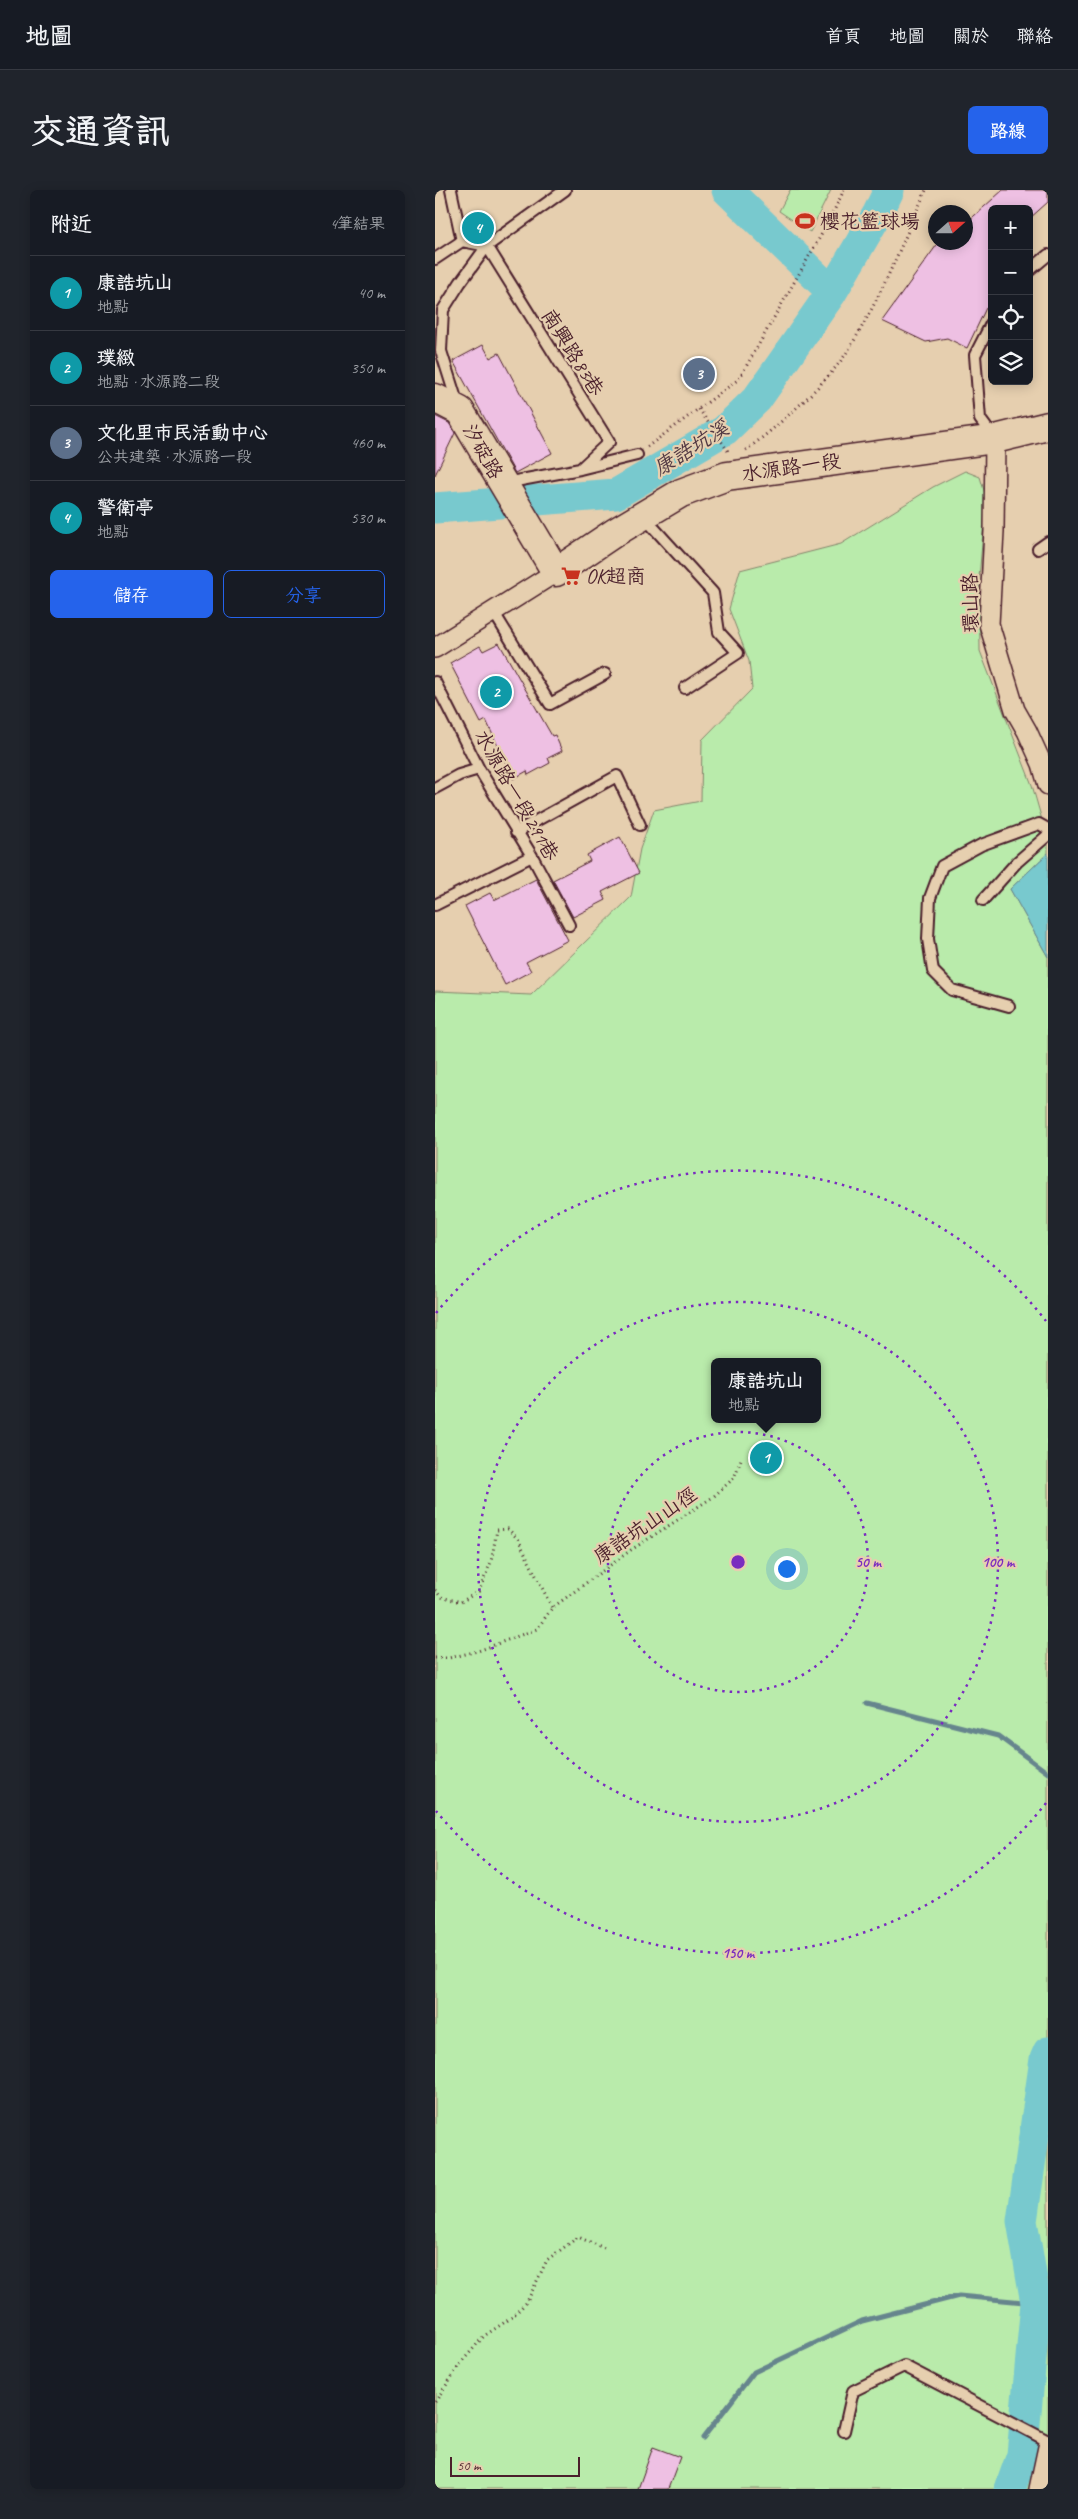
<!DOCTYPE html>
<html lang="zh-TW">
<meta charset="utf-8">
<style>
body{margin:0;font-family:Caveat,"LXGW WenKai TC",sans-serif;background:#20242c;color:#f1f3f6}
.controls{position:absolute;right:15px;top:15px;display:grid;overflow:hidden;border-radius:8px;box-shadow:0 2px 12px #0003}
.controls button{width:45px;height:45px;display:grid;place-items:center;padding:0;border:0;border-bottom:1px solid #363941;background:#171b24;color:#f1f3f6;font:25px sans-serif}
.compass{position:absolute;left:493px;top:15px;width:45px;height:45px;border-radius:50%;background:#171b24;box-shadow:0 2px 12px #0003;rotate:69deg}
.scale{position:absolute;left:15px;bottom:12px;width:130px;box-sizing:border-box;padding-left:5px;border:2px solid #4a1f2b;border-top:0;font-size:14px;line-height:18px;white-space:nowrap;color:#4a1f2b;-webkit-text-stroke:4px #e6cfaf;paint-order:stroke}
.you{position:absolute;left:351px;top:1378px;width:18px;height:18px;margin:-12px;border:4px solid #fff;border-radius:50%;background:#1a73e8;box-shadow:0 0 0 8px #1a73e833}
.badge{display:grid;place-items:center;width:32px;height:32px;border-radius:50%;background:#2563eb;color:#fff;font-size:16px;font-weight:700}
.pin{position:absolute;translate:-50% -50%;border:2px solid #fff;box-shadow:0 1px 5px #0006}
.popup{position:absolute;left:276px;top:1168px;width:110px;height:65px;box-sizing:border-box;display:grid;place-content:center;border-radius:8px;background:#171b24;filter:drop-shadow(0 1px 4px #0005);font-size:16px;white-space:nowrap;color:#9ea1a6}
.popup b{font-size:19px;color:#f1f3f6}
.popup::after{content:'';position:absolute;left:50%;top:100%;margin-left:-10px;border:10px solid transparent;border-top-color:#171b24}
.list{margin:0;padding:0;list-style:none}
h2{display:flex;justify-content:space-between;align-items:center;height:65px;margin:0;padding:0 20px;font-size:21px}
h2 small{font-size:16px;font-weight:400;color:#9ea1a6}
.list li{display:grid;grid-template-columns:32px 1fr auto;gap:15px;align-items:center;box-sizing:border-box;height:75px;padding:0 20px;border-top:1px solid #363941}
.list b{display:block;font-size:19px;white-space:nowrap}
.list p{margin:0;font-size:16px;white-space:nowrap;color:#9ea1a6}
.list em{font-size:16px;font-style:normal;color:#9ea1a6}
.actions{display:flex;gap:10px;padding:15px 20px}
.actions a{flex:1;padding:11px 0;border:1px solid #2563eb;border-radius:8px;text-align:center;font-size:18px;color:#2563eb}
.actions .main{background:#2563eb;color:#fff}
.icon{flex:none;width:28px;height:28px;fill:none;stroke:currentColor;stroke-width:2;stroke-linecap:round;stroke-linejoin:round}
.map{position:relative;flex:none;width:613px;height:2299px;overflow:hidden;border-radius:8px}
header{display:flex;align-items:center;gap:30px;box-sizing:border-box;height:70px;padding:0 25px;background:#171b24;border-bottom:1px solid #363941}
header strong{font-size:24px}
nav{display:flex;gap:28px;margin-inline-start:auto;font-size:18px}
.intro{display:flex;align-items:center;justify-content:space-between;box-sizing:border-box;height:120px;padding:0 30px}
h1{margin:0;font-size:35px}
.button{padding:12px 22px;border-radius:8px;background:#2563eb;color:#fff;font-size:18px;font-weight:700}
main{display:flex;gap:30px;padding:0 30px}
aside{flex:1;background:#171b24;border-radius:8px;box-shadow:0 2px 12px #0003}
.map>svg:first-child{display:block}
</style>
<header>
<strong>地圖</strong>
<nav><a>首頁</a><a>地圖</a><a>關於</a><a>聯絡</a></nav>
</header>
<div class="intro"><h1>交通資訊</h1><a class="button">路線</a></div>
<main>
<aside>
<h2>附近<small>4筆結果</small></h2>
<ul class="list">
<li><span class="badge" style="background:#0f9aa8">1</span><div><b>康誥坑山</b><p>地點</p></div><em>40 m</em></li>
<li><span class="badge" style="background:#0f9aa8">2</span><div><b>璞緻</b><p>地點 · 水源路二段</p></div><em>350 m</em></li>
<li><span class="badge" style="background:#5c6f8a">3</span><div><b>文化里市民活動中心</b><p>公共建築 · 水源路一段</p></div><em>460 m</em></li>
<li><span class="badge" style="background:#0f9aa8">4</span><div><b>警衛亭</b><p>地點</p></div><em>530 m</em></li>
</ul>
<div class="actions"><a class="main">儲存</a><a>分享</a></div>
</aside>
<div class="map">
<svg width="613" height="2299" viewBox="0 0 613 2299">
<rect width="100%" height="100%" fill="#e6cfaf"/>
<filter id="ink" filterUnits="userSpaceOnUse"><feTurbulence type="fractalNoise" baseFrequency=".02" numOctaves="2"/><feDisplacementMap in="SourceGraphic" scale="10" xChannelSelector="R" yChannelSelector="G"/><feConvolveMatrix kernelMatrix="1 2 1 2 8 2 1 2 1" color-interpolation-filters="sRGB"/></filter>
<g filter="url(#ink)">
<path fill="#b9ebab" stroke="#82856b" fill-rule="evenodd" d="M355,0H396L375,42L344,21Z
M530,281L545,287L551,307L544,388L545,461L597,595L613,651V663L575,699L613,767V2299H0V801L96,805L196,707L205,659L219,620L266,611L267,550L317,499L314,471L294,419L305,380L406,354L498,297ZM280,1172H382V1229H280Z"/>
<path fill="#78c9ce" stroke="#66858d" d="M613,663V767L575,699Z"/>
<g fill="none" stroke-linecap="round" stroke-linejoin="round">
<path stroke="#66858d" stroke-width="5" d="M432,1513L563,1546L613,1583
M268,2248L319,2182L427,2131L524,2106L601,2113"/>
<path stroke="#78c9ce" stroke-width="31" d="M292,0L397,102
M0,318L181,304L290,240L322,209L397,102L443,23L454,0
M575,2299L587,2265L601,2113L587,2031L610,1869L613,1862"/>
</g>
<path fill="#eec0e3" stroke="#4a1f2b" d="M568,0H613V12L594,29V19H557V121L551,118L532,158L512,148L491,152L447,131L504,52H530V34Z
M48,155L55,168L64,163L117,263L80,283L18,171Z
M0,226L14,233L20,243L0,285Z
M64,453L117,546L120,545L127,561L113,568L115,573L93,585L92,581L78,589L51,530L46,533L15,473L45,456L48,461Z
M185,647L204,683L167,702L171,710L138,727L118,690L155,671L152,665Z
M101,689L133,750L91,772L96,781L70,795L30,716L55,703L59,710Z
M218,2257L245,2267L233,2299H203Z"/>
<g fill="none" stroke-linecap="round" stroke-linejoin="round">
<defs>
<path id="lane" d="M27,51L52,56L174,252L145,279
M0,69L27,51L16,0
M594,81L613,65
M557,132L540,165L545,229L559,248
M23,215L6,161L8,120L25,93L52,56L130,0
M70,293L145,279L202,265
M208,326L278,403L284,442L303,463L250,498
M603,359L613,352
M58,421L115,514L170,484
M0,492L44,579L97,666L134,735
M0,598L24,585L44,579
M81,642L182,586L205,635
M548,710L582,672L613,645
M0,715L97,666
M574,816L517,800L498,781L493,749L495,708L507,676L546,655L604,634L613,639
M409,2241L418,2201L469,2176L613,2251"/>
<path id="street" d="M560,249L559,341L554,434L580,520L592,541L607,574L613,595
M0,458L121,382
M604,2299L613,2257"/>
<path id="secondary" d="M0,208L25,221L121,382L179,343L246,303L292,286L560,249L613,236"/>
</defs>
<use href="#lane" stroke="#4a1f2b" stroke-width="14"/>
<use href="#street" stroke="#4a1f2b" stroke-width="22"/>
<use href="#secondary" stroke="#4a1f2b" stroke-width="31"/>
<path stroke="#4a1f2b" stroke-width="3" stroke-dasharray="1 4" stroke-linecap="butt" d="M264,219L295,264
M212,257L304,189L393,33L409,0
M311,260C339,240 394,191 412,162C444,112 467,54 491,0
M0,1400L6,1407L26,1412L44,1401L56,1372L62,1340L73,1339L83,1349L117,1418
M0,1468H14L43,1461L102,1439L117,1418L196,1360L278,1307L299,1288L307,1267
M0,2212L26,2173L49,2146L76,2128L92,2112L112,2070L143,2047L169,2058"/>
<use href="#lane" stroke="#e6cfaf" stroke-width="10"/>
<use href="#street" stroke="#e6cfaf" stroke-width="19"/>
<use href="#secondary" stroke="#e6cfaf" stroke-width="28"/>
</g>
</g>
<g fill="none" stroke="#7b2cbf" stroke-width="2.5" stroke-dasharray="2.5 5">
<circle cx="303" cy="1372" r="130"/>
<circle cx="303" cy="1372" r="260"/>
<path d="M611 1613A391 391 0 0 1 1 1621M1 1123A391 391 0 0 1 611 1131"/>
</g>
<defs>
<symbol id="stadium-bare" viewBox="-9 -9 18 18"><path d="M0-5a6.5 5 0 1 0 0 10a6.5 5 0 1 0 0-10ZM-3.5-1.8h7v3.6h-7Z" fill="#c8321e" stroke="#e6cfaf" stroke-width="2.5" paint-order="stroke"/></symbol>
<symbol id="supermarket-bare" viewBox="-9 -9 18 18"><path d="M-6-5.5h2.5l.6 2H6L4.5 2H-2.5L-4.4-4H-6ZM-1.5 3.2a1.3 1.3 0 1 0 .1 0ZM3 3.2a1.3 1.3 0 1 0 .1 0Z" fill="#c8321e" stroke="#e6cfaf" stroke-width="2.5" paint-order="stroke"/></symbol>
</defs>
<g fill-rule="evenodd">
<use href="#stadium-bare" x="356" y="17" width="28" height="28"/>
<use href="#supermarket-bare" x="122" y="372" width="28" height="28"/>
</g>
<g text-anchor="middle" stroke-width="4.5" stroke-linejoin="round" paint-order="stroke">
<g font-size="20" fill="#4a1f2b" stroke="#e6cfaf" text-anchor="start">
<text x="385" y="38">櫻花籃球場</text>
<text x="151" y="393">OK超商</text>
</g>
<g font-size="20" fill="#4a1f2b" stroke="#e6cfaf">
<text transform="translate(138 162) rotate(58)" y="7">南興路83巷</text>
<text transform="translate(48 261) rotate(60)" y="7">汐碇路</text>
<text transform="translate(356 277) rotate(-8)" y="7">水源路一段</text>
<text transform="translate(535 413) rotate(-91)" y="7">環山路</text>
<text transform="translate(82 605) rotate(60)" y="7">水源路一段291巷</text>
<text transform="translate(210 1335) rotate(-34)" y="7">康誥坑山山徑</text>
</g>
<g font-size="21" font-style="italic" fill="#513843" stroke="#e6cfaf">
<text transform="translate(256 258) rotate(-32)" y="7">康誥坑溪</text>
</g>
</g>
<circle cx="303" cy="1372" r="8" fill="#7b2cbf" stroke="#e6cfaf" stroke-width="2.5"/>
<g font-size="15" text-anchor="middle" font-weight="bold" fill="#7b2cbf" stroke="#e6cfaf" stroke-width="4.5" stroke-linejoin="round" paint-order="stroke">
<text x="433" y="1377">50 m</text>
<text x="563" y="1377">100 m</text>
<text x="303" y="1768">150 m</text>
</g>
</svg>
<div class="controls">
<button>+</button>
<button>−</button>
<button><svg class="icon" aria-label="locate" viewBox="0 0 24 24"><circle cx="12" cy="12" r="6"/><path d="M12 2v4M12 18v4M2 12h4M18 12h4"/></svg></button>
<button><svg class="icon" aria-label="layers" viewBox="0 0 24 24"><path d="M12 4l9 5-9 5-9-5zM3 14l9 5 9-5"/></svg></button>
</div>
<svg class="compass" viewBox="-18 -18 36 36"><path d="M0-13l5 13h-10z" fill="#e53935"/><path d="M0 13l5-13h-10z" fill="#9ea1a6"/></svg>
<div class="scale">50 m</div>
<div class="you"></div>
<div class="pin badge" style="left:331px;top:1268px;background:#0f9aa8">1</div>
<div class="popup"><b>康誥坑山</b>地點</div>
<div class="pin badge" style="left:61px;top:502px;background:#0f9aa8">2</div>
<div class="pin badge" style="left:264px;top:184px;background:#5c6f8a">3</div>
<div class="pin badge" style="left:43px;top:38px;background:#0f9aa8">4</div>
</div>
</main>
